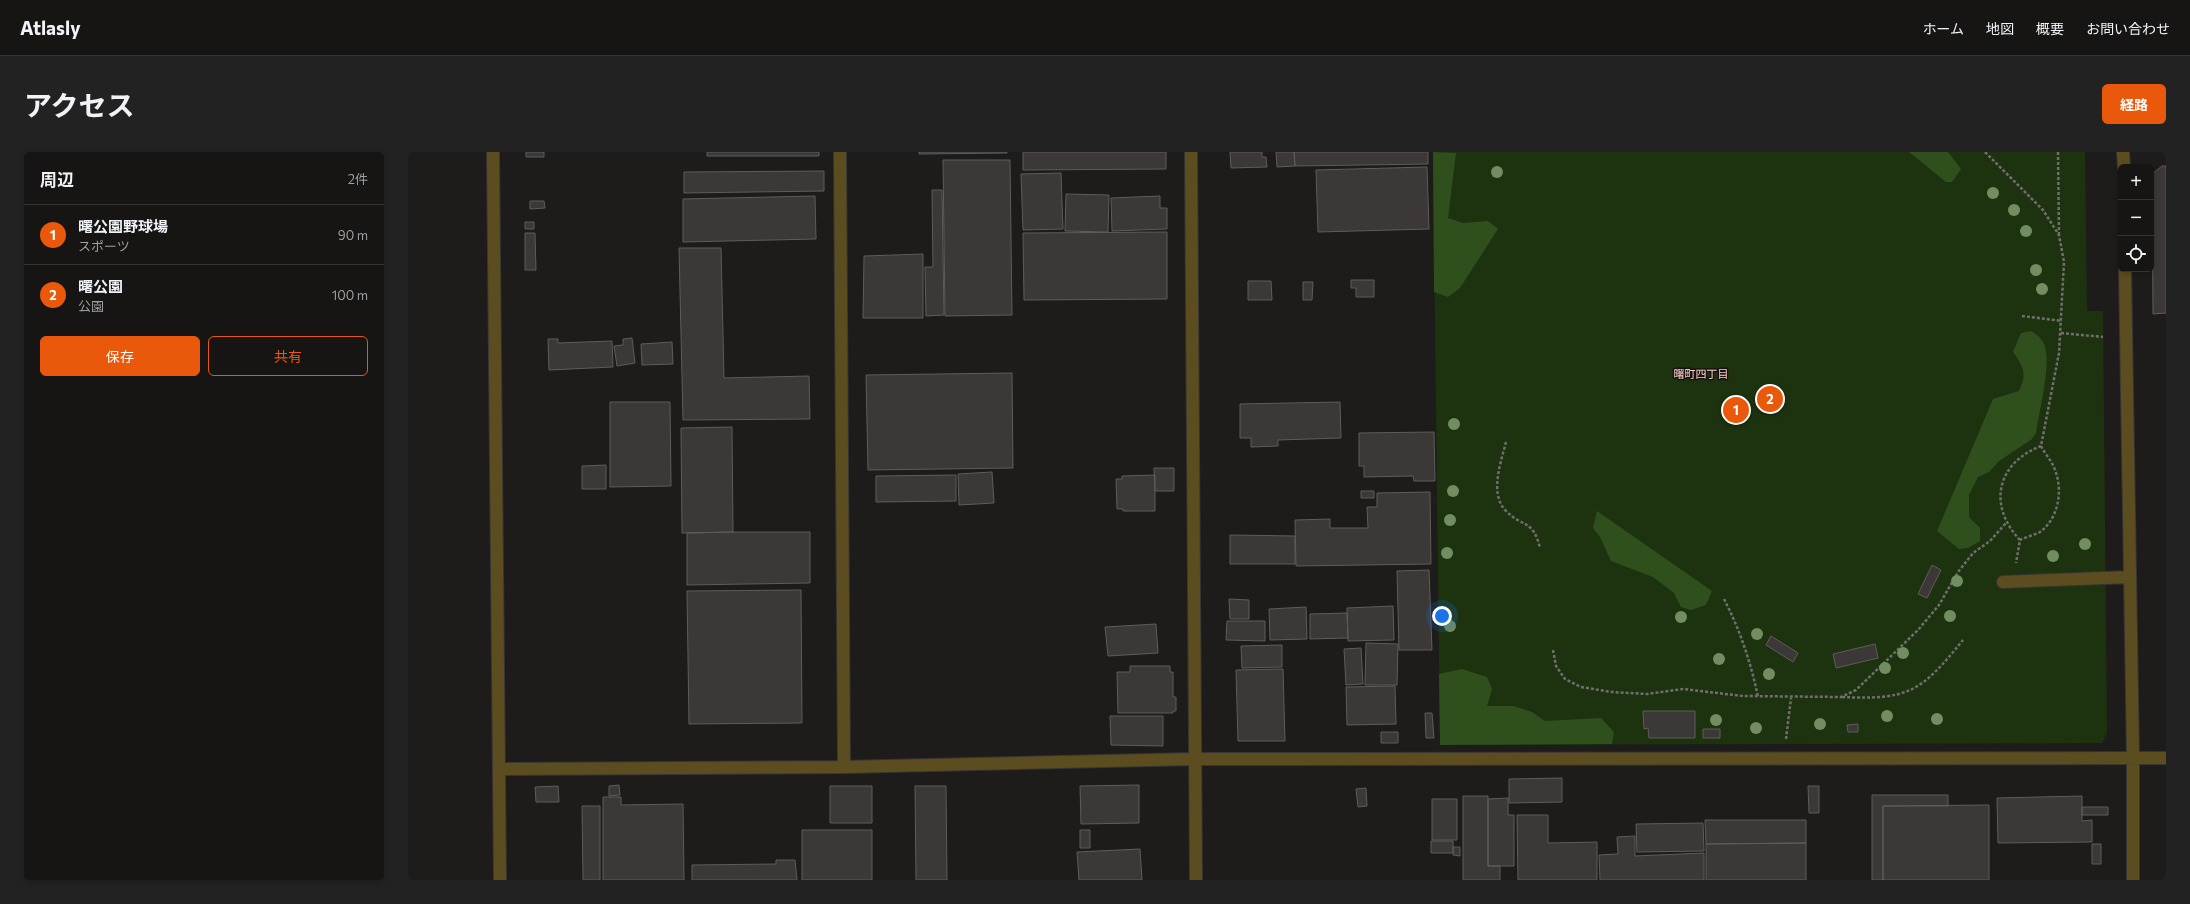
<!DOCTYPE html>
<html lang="ja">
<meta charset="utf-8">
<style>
body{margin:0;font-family:Commissioner,"Noto Sans JP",sans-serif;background:#232222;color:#f1f3f6}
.controls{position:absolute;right:12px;top:12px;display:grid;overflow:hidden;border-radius:6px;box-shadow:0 2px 6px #0003}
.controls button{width:36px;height:36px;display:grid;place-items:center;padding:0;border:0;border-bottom:1px solid #353434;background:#161514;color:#f1f3f6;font:20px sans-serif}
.you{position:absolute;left:1034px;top:464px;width:14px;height:14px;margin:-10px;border:3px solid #fff;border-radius:50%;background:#1a73e8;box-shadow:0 0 0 6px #1a73e833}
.badge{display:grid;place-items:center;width:26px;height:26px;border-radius:50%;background:#ea580c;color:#fff;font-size:13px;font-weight:700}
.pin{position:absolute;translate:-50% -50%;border:2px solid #fff;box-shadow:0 1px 4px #0006}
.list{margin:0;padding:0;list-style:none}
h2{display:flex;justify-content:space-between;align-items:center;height:52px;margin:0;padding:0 16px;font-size:17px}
h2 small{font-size:13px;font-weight:400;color:#9e9fa0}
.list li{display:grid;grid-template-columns:26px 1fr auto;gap:12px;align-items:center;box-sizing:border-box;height:60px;padding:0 16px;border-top:1px solid #353434}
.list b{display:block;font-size:15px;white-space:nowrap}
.list p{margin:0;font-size:13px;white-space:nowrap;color:#9e9fa0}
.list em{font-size:13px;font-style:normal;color:#9e9fa0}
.actions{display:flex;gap:8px;padding:12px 16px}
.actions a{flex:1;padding:9px 0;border:1px solid #ea580c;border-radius:6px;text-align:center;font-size:14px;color:#ea580c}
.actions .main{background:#ea580c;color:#fff}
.icon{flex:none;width:22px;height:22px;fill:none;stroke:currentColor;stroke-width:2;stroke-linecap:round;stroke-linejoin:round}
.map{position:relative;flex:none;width:1758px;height:728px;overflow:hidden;border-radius:6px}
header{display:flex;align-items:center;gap:24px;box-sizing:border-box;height:56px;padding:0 20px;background:#161514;border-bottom:1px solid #353434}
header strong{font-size:19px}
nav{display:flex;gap:22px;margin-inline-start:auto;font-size:14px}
.intro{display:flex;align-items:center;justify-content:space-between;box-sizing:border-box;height:96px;padding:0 24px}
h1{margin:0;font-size:28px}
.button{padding:10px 18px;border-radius:6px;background:#ea580c;color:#fff;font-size:14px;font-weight:700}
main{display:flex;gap:24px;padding:0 24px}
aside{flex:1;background:#161514;border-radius:6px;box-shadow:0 2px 6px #0003}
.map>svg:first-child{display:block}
</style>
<header>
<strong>Atlasly</strong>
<nav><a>ホーム</a><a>地図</a><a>概要</a><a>お問い合わせ</a></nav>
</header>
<div class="intro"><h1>アクセス</h1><a class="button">経路</a></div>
<main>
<aside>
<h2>周辺<small>2件</small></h2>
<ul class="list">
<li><span class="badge">1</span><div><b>曙公園野球場</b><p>スポーツ</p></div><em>90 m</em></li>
<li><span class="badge">2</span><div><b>曙公園</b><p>公園</p></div><em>100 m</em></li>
</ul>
<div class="actions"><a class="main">保存</a><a>共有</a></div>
</aside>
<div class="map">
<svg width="1758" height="728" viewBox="0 0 1758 728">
<rect width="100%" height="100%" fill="#1d1c1a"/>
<path fill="#1d3310" d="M1025,0H1677L1679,159H1695L1699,581L1694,591L1032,593Z"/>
<path fill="#2f4f1d" d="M1025,0L1048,1L1040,66L1055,71L1080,69L1090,77L1052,136L1040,145L1026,140Z
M1501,0H1540L1553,17L1544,30H1538Z
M1623,179C1629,183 1633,185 1636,192C1644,208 1631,262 1628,281L1624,287L1591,309L1581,320L1570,325L1561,343V365L1572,376V389L1560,396L1551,397L1529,379L1585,247L1611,239C1619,222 1616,215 1605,200L1613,181Z
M1189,359L1304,439L1298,453L1283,458L1273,455L1266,441L1245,425L1203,409L1192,385L1185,376Z
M1054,517L1079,525L1084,537L1079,554H1106L1124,560L1137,569L1193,566L1206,580L1204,592L1032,593L1031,522Z"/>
<path fill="#3b3837" stroke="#5f5c5a" d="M118,0H136V5H118Z
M299,0H411V4H299Z
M511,0H599V1L511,2Z
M615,0H758V17L615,18Z
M822,0H854V5H858L859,15L823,16Z
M868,0H886L887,14L869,15Z
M886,0H1020V12L887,14Z
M535,8H602L604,163L537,164Z
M1754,14H1758V161L1745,162L1744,22Z
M1019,15L1021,77L910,80L908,18Z
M416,19V39L276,41V20Z
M653,21L655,77L615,78L613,22Z
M524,38H534L536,163L518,164L517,115H525Z
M658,42L701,43L700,80L657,79Z
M407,44L408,87L275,90V47Z
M752,44V56H759V77L704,79L703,46Z
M122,49H136L137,56L122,57Z
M117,70H126V77H117Z
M759,80V147L616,148L615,81Z
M117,81H127L128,118H117Z
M271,96H313L316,226L401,224L402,267L275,268Z
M515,102V166H455L456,104Z
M943,128H966V145H948V136H943Z
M840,129H863L864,148H840Z
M895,130H905L904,148H895Z
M224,186L227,211L209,214L206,194L215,193V187Z
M140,187H150V191L204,189L205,215L141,218Z
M264,190L265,212L234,213L233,192Z
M604,221L605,316L460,318L458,223Z
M202,250H262L263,334L202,335Z
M932,250L933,286L870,288V294L843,295V286H832V252Z
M324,275L325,380L274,381L273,276Z
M1026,280L1027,329H1006L1005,324L956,325V314H951V281Z
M198,313V337H174V314Z
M746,316H766V339H747Z
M584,320L586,351L551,353L550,322Z
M548,323V349L468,350V324Z
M747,323V359H715V357H709L708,327H714V324Z
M953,339H966V346H953Z
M1022,340L1023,412L888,414L887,368L922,367V376H960L959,355H969V341Z
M325,380H402V431L279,433V381Z
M822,383L887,384V412H822Z
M1524,413L1533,418L1519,446L1510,442Z
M1021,418L1024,498H991L989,419Z
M393,438L394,571L281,572L279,439Z
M821,447L841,448V467H822Z
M985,454L986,488L940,489L939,456Z
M898,455L899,487L862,488L861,457Z
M939,461L940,486L902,487V462Z
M819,469H857V489L818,488Z
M748,472L750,501L700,504L697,475Z
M1363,484L1390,501L1385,510L1358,493Z
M958,491L990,492L989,533H957Z
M1467,492L1470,506L1428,516L1425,502Z
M874,493V515L834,516L833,494Z
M953,496L955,532L938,533L936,497Z
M722,514H762V520H765V545H768V559H765V561H710L709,520H722Z
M875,517L877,589H830L828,518Z
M987,534L988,572L939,573L938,535Z
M1235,559H1287V586H1241L1240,576L1236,577Z
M1017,561H1024L1026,586H1018Z
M702,564H755V594L703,593Z
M1450,572V580H1440L1439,573Z
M1295,577H1312V586H1295Z
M973,580H990V591H973Z
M1154,626V650L1101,651V627Z
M211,633L212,643L201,644V634Z
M731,633V671L673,672L672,634Z
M150,634L151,650H128L127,635Z
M422,634H464V671H422Z
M507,634H538L539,728H508Z
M1400,634H1411V661H1401Z
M958,636L959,654L950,655L948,637Z
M1464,643H1540V654H1475V728H1464Z
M1055,644H1080V714H1092V728H1055Z
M1674,644V669L1684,668V690L1590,691L1589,646Z
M195,645H213V653L275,652L276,728H195Z
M1100,646V663H1106V714H1080V647Z
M1024,647H1049V688H1024Z
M1581,653V728H1475V654Z
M174,654H192V728H175Z
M1674,655H1700V663H1674Z
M1109,663H1140V691L1189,690V728H1110Z
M1297,668H1398V691L1298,692Z
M1295,671L1296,699L1229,700L1228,672Z
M394,678H464V728H394Z
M672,678H682V696H672Z
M1227,684V704L1296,701V728H1192L1191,703L1210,702L1209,685Z
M1023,689H1045V701H1023Z
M1398,691V728H1298V692Z
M1684,692H1693V712H1684Z
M1045,695H1052V704L1045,703Z
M732,697L734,728H671L669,700Z
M368,708H387L389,728H284V713L368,712Z"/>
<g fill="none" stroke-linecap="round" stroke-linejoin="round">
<defs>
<path id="minor" d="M85,0L92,728
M432,0L436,615
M783,0L788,728
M1715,0L1716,15
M1717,117L1725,606V728
M1595,430L1722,425
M91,617L436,615L786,607L1758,606"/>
</defs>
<use href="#minor" stroke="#373634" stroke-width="14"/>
<path stroke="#706f6d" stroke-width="2.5" stroke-dasharray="3 2" stroke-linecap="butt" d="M1577,0L1635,58L1651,83L1656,110L1651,201L1633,294C1637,302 1644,309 1647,318C1655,338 1651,366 1632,380C1626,383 1618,385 1612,388L1608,411
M1650,0L1651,82
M1614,164L1654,169
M1653,181L1695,185
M1098,290C1093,310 1081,342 1098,359C1115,376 1125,367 1132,396
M1612,388C1579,353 1589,311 1633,294
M1316,447C1332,478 1343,511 1350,545
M1145,498L1148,514L1157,527L1173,535L1204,540L1239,542L1275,537L1335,544L1433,545L1448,538L1510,478L1531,453L1550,420L1565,401L1582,389L1598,371
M1434,545C1501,548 1513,540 1555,488
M1378,587L1383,546"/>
<use href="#minor" stroke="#5c4d20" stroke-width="12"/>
</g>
<g fill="#718d61">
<circle cx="1089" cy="20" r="6"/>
<circle cx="1585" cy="41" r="6"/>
<circle cx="1606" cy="58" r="6"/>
<circle cx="1618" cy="79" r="6"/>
<circle cx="1628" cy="118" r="6"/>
<circle cx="1634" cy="137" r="6"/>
<circle cx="1046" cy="272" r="6"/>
<circle cx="1045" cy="339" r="6"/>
<circle cx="1042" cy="368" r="6"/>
<circle cx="1677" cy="392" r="6"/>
<circle cx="1039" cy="401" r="6"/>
<circle cx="1645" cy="404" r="6"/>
<circle cx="1549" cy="429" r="6"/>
<circle cx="1542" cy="464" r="6"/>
<circle cx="1273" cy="465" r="6"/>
<circle cx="1042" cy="474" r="6"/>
<circle cx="1349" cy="482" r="6"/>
<circle cx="1495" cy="501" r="6"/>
<circle cx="1311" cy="507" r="6"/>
<circle cx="1477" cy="516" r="6"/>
<circle cx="1361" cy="522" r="6"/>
<circle cx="1479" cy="564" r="6"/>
<circle cx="1529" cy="567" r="6"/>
<circle cx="1308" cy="568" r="6"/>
<circle cx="1412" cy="572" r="6"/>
<circle cx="1348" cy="576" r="6"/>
</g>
<g text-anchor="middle" stroke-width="3" stroke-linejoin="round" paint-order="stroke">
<g font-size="11" fill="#fecac4" stroke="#141311">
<text x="1293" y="226">曙町四丁目</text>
</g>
</g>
</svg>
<div class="controls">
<button>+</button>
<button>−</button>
<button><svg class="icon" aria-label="locate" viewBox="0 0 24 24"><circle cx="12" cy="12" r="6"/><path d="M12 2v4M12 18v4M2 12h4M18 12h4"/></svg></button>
</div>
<div class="you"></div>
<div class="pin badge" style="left:1328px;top:258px">1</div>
<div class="pin badge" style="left:1362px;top:247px">2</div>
</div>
</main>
